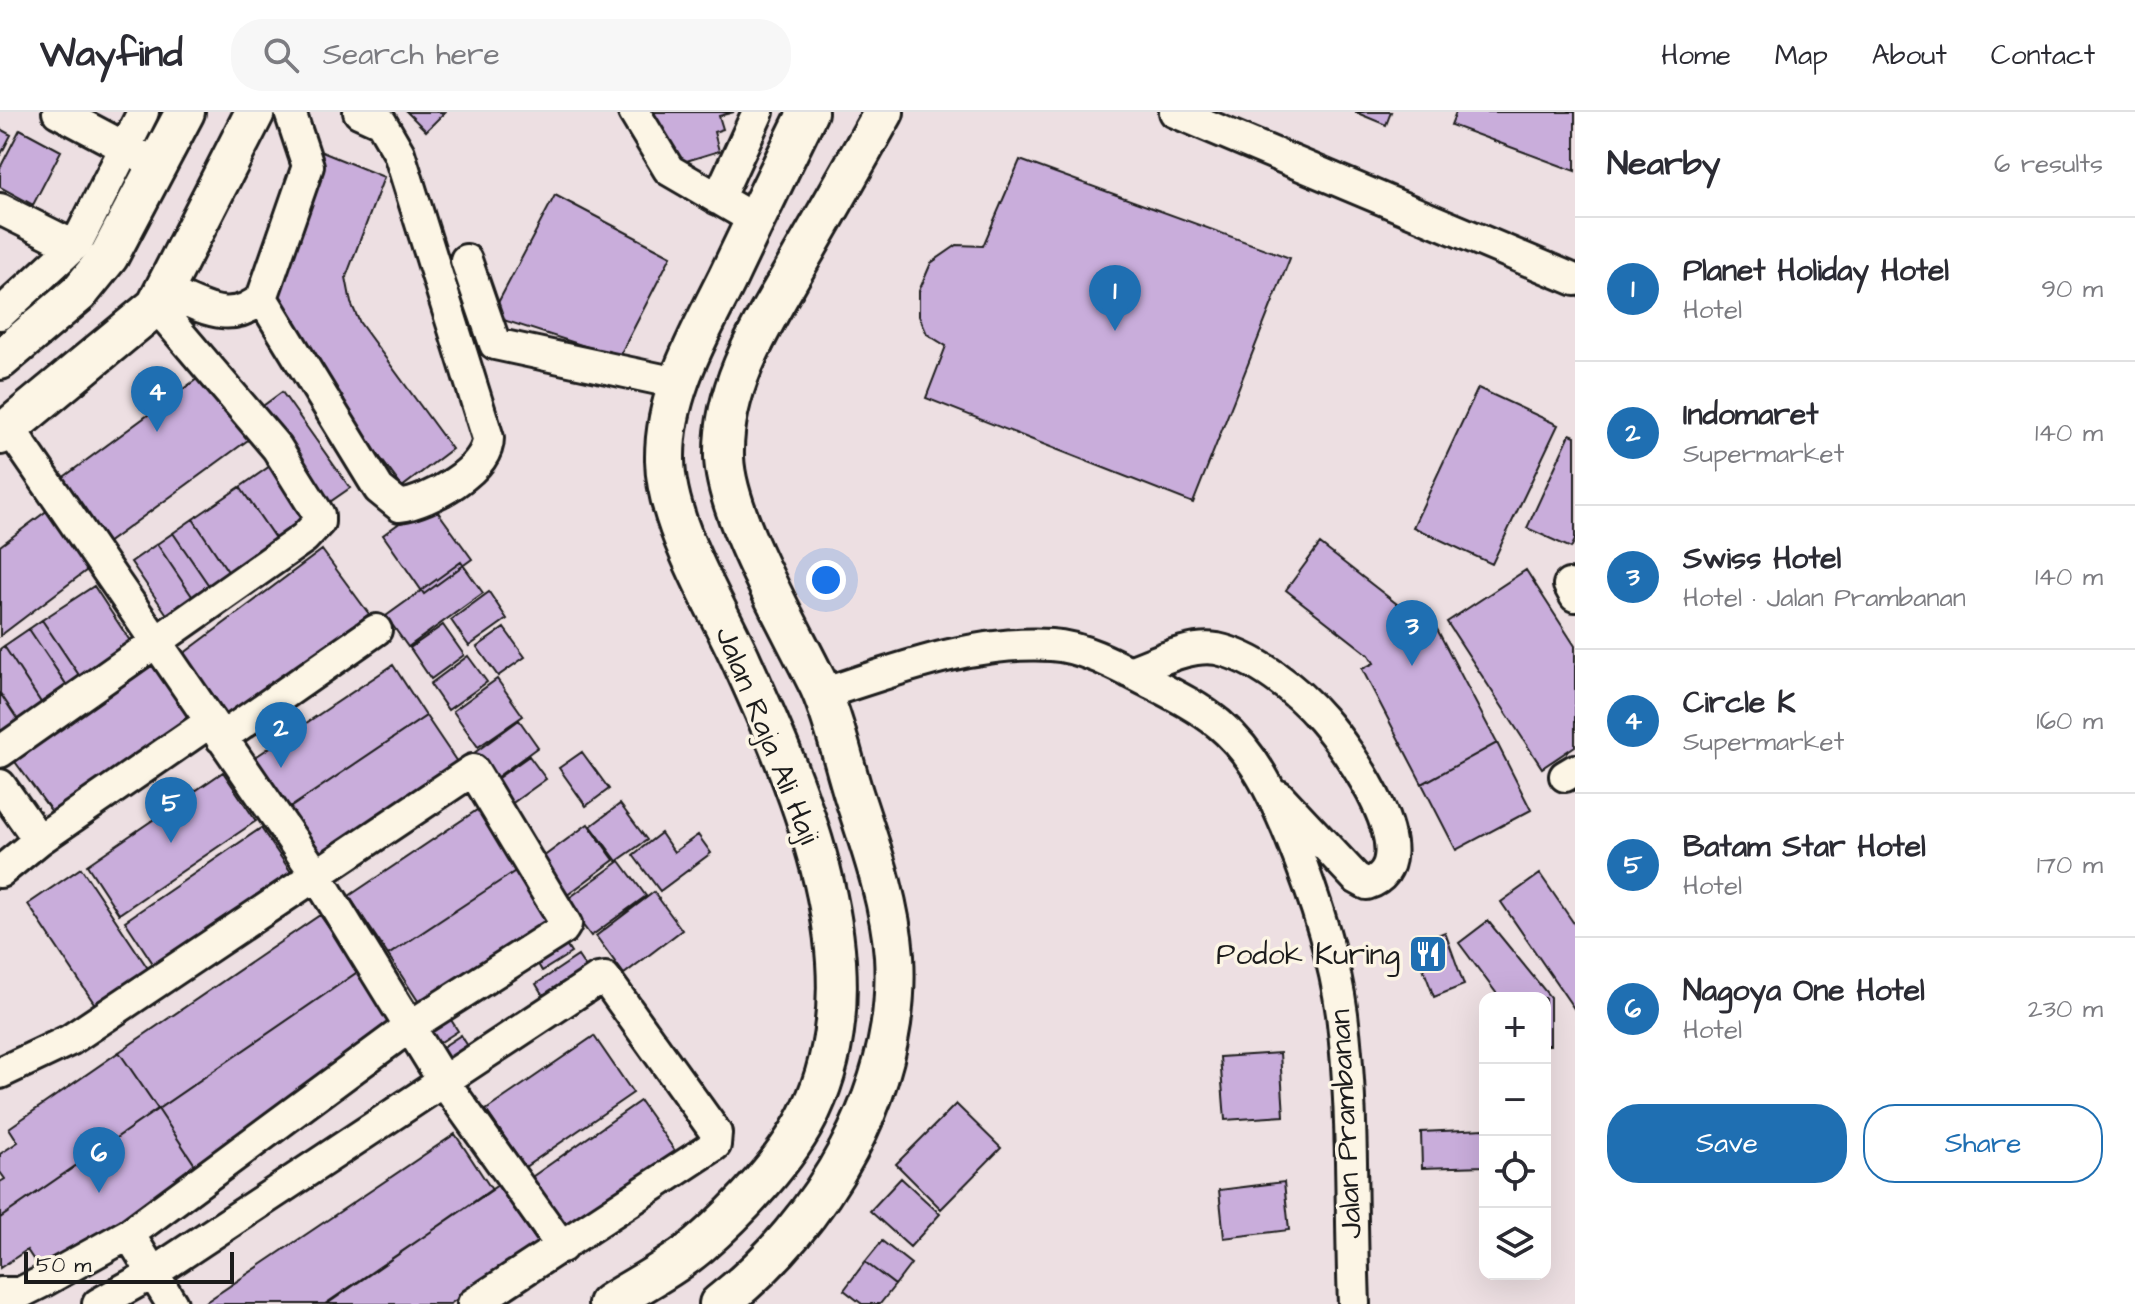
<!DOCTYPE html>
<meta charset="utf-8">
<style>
body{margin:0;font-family:"Architects Daughter",sans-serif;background:#f7f7f7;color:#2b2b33}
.controls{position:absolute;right:24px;bottom:24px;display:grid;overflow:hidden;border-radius:16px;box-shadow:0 8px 32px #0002}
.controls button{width:72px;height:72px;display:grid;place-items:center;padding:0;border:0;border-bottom:2px solid #e1e1e2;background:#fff;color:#2b2b33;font:40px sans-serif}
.scale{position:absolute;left:24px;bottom:20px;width:210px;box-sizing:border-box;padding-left:8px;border:4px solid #1c1c1c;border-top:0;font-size:22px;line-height:28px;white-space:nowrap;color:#1c1c1c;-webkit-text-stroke:6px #fcf5e5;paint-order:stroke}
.you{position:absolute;left:826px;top:468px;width:28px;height:28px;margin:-20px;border:6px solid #fff;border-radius:50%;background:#1a73e8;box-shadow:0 0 0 12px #1a73e833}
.badge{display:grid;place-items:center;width:52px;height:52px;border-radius:50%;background:#1f6fb2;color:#fff;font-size:26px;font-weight:700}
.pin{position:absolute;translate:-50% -66px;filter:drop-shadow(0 2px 4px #0008)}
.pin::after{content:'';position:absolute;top:42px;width:28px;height:24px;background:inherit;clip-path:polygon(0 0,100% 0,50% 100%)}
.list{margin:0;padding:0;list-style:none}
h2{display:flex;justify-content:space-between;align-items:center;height:104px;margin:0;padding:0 32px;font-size:34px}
h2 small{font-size:26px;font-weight:400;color:#7c7c81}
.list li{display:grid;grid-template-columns:52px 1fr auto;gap:24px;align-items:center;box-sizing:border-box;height:144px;padding:0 32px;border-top:2px solid #e1e1e2}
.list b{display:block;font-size:30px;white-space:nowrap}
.list p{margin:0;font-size:26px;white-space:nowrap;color:#7c7c81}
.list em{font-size:26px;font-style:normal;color:#7c7c81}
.actions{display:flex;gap:16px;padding:24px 32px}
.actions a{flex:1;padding:18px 0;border:2px solid #1f6fb2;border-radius:32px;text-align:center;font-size:28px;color:#1f6fb2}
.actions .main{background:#1f6fb2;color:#fff}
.icon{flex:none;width:44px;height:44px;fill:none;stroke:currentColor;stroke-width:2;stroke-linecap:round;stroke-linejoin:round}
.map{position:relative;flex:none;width:1575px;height:1192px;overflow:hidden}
header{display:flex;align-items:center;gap:48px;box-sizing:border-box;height:112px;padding:0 40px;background:#fff;border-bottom:2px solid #e1e1e2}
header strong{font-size:38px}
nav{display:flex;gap:44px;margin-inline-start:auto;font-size:28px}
.search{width:560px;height:72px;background:#f7f7f7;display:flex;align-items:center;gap:20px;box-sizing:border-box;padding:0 28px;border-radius:32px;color:#7c7c81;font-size:30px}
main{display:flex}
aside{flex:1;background:#fff}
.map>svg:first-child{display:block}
</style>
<header>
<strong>Wayfind</strong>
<div class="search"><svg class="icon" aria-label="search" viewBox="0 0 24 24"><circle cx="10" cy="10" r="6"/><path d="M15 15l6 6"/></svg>Search here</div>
<nav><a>Home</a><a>Map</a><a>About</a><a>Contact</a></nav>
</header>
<main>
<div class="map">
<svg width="1575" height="1192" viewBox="0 0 1575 1192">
<rect width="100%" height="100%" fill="#eddfe2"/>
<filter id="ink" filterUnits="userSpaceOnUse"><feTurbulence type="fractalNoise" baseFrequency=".0125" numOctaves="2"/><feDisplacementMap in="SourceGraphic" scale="16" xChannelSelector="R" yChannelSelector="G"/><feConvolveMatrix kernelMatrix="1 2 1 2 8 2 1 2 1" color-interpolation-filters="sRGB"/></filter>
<g filter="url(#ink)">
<path fill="#c9addb" stroke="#1c1c1c" stroke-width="2" d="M407,0H445L426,19Z
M654,0H734L719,4L723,17L714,20L719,39L670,54Z
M1355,0H1391L1386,13Z
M1456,0H1575V59L1451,13Z
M0,17L11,23L0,44Z
M20,17L61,39L33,93L0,75V56Z
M322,40L384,65L346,165L351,191L360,211L452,337L402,375L291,225L282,197L279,167Z
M1020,48L1290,146L1193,391L926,286L946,234L927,222L919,204V179L931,151L957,133L983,134Z
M555,83L671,144L619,245L491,204Z
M201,264L248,328L107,431L61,367Z
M1478,276L1558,313L1492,452L1413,415Z
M282,280L350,376L324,394L256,299Z
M1570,322L1575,324V428L1571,436L1527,416Z
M273,352L312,409L279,432L240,375Z
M240,375L279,432L231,464L193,407Z
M430,389L472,447L424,482L383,423Z
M48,398L91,455L0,524V434Z
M193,407L231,464L212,478L173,421Z
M173,421L212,478L196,490L157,432Z
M157,432L196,490L170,507L131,450Z
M1320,432L1411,503L1424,524L1437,517L1497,631L1422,672L1362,557L1374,551L1369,543L1286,478Z
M322,438L369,502L229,605L183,542Z
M461,450L483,481L408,535L386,504Z
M1526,458L1575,534V634L1542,656L1447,510Z
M94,474L132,532L81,566L42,508Z
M489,480L507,507L469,534L451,508Z
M42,508L81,566L68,575L29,517Z
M443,513L464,543L431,567L410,536Z
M504,516L525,545L498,564L477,535Z
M29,517L68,575L42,592L4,534Z
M4,534L42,592L18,608L0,581V537Z
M154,541L197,598L55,704L13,647Z
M468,544L487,570L448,598L430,572Z
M393,553L426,604L285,699L251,648Z
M497,567L523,604L478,635L453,599Z
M0,581L18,608L0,621Z
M426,604L461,656L320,751L285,699Z
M519,608L538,635L489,671L470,644Z
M1497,631L1531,698L1456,738L1422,672Z
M582,640L609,677L586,694L559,656Z
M529,644L546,667L507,695L491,671Z
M223,660L256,709L119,802L87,753Z
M620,692L647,728L617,749L591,714Z
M480,696L520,756L388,843L349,784Z
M588,712L614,748L566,784L539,748Z
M261,716L295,766L158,859L125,809Z
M661,721L674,740L698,723L711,741L660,779L633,743Z
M620,749L646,784L591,824L565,789Z
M81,756L153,864L100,900L28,792Z
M520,756L556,810L424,898L388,843Z
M1540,762L1575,813V898L1501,790Z
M654,780L682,818L624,862L596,824Z
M320,803L359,859L158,997L119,940Z
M1488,809L1550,885V933H1545V886H1500L1459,831Z
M1445,820L1464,873L1434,885L1414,832Z
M562,827L571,841L542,859L534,845Z
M578,844L590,862L547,890L536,872Z
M359,859L399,919L197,1056L158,997Z
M446,900L458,919L433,935L421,916Z
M461,923L474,944L448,960L435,940Z
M594,924L633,981L525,1055L486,998Z
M119,940L158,997L0,1106V1070L5,1067L0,1060V1042L18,1030L9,1016Z
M1280,941L1284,1004L1225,1008L1220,945Z
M640,989L680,1046L569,1124L529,1067Z
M956,992L1001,1036L941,1097L896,1052Z
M158,997L197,1056L43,1162L27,1138L0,1156V1106Z
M1485,1017V1054L1422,1056L1421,1020Z
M455,1022L492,1078L325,1192H203Z
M901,1066L940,1102L910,1135L870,1099Z
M1284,1070L1289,1118L1224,1126L1219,1078Z
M498,1073L538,1131L450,1192H327Z
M882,1129L911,1152L895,1173L865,1150Z
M865,1150L895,1173L880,1192H862L844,1178Z"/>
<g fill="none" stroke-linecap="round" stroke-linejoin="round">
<defs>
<path id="minor" d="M58,0L141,44
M634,0L669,58L755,108
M1175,0L1575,168
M718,87L758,0
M0,97L74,134
M466,148L495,232L677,271
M165,179C201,194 229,215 262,186L308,54L290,0
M262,186L379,377L400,394C429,390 488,358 488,326L399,41L381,10L359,0
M0,202L77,131L143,0
M10,317L315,761L442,967L562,1135
M1569,473L1575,484
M1129,560C1155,551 1189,532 1217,537C1255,545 1297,578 1322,607C1347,636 1431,751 1367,772L1356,766L1279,684
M822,582C896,558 973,528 1051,533C1084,535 1118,554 1147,569C1172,582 1197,594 1219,612C1254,641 1273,682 1290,723C1313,780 1334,841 1342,902C1354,998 1350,1096 1354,1192
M221,626L376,518
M0,640L304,426L319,410V403L277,336L156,194
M1565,664L1575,658
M0,673L39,728L0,760
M39,728L210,610
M0,961L70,928L473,658L566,812L563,817L409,915L129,1122L42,1170L20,1181H0
M129,1122L172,1192
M98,1192L153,1161L598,867L605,866L716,1021L715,1033L473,1192"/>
<path id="major" d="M0,248L79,181L109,144L185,0
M0,323L156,194L255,0
M608,1192C638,1173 672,1156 699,1133C739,1098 789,1046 811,998C878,857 801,680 742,550C716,492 666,413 665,348C664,281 699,224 728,165C754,110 781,55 808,0
M719,1192C822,1112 902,978 894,844C890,789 871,736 854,684C843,649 835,610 820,576C792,517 726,407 724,345C722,270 767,206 802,144C830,96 857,48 884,0"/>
</defs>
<use href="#minor" stroke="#1c1c1c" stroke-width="36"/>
<use href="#major" stroke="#1c1c1c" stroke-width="44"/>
<use href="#minor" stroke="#fcf5e5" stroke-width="30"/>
<use href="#major" stroke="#fcf5e5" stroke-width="38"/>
</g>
</g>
<defs>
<symbol id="restaurant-square" viewBox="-11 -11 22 22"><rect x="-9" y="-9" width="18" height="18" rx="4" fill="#1f6fb2" stroke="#fcf5e5"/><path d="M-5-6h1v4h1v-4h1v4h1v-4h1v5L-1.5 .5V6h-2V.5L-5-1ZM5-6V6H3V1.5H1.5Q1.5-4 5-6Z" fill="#fff"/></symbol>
</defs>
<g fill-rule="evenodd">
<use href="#restaurant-square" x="1406" y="820" width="44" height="44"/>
</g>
<g text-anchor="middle" stroke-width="7" stroke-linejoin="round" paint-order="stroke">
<g font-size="30" fill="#1c1c1c" stroke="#fcf5e5">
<text transform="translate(768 623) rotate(68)" y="10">Jalan Raja Ali Haji</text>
<text transform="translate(1345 1012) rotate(-93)" y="10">Jalan Prambanan</text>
</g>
<g font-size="30" fill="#1c1c1c" stroke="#fcf5e5" text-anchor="end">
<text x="1400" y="852">Podok Kuring</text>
</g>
</g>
</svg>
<div class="controls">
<button>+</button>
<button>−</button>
<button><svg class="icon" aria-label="locate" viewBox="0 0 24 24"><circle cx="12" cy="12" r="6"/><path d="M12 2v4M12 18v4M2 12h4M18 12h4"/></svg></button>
<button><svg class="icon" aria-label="layers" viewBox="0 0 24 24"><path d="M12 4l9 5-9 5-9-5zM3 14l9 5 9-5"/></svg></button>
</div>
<div class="scale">50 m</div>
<div class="you"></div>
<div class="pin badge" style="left:1115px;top:219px">1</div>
<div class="pin badge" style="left:281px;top:656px">2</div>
<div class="pin badge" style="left:1412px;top:554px">3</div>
<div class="pin badge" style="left:157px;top:320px">4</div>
<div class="pin badge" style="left:171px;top:731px">5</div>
<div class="pin badge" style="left:99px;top:1081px">6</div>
</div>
<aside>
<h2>Nearby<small>6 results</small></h2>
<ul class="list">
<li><span class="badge">1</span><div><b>Planet Holiday Hotel</b><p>Hotel</p></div><em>90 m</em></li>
<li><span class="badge">2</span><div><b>Indomaret</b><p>Supermarket</p></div><em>140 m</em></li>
<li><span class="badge">3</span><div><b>Swiss Hotel</b><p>Hotel · Jalan Prambanan</p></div><em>140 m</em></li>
<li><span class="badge">4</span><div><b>Circle K</b><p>Supermarket</p></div><em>160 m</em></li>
<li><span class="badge">5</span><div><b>Batam Star Hotel</b><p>Hotel</p></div><em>170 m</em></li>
<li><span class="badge">6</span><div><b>Nagoya One Hotel</b><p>Hotel</p></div><em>230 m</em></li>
</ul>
<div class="actions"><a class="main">Save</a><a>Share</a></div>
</aside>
</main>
